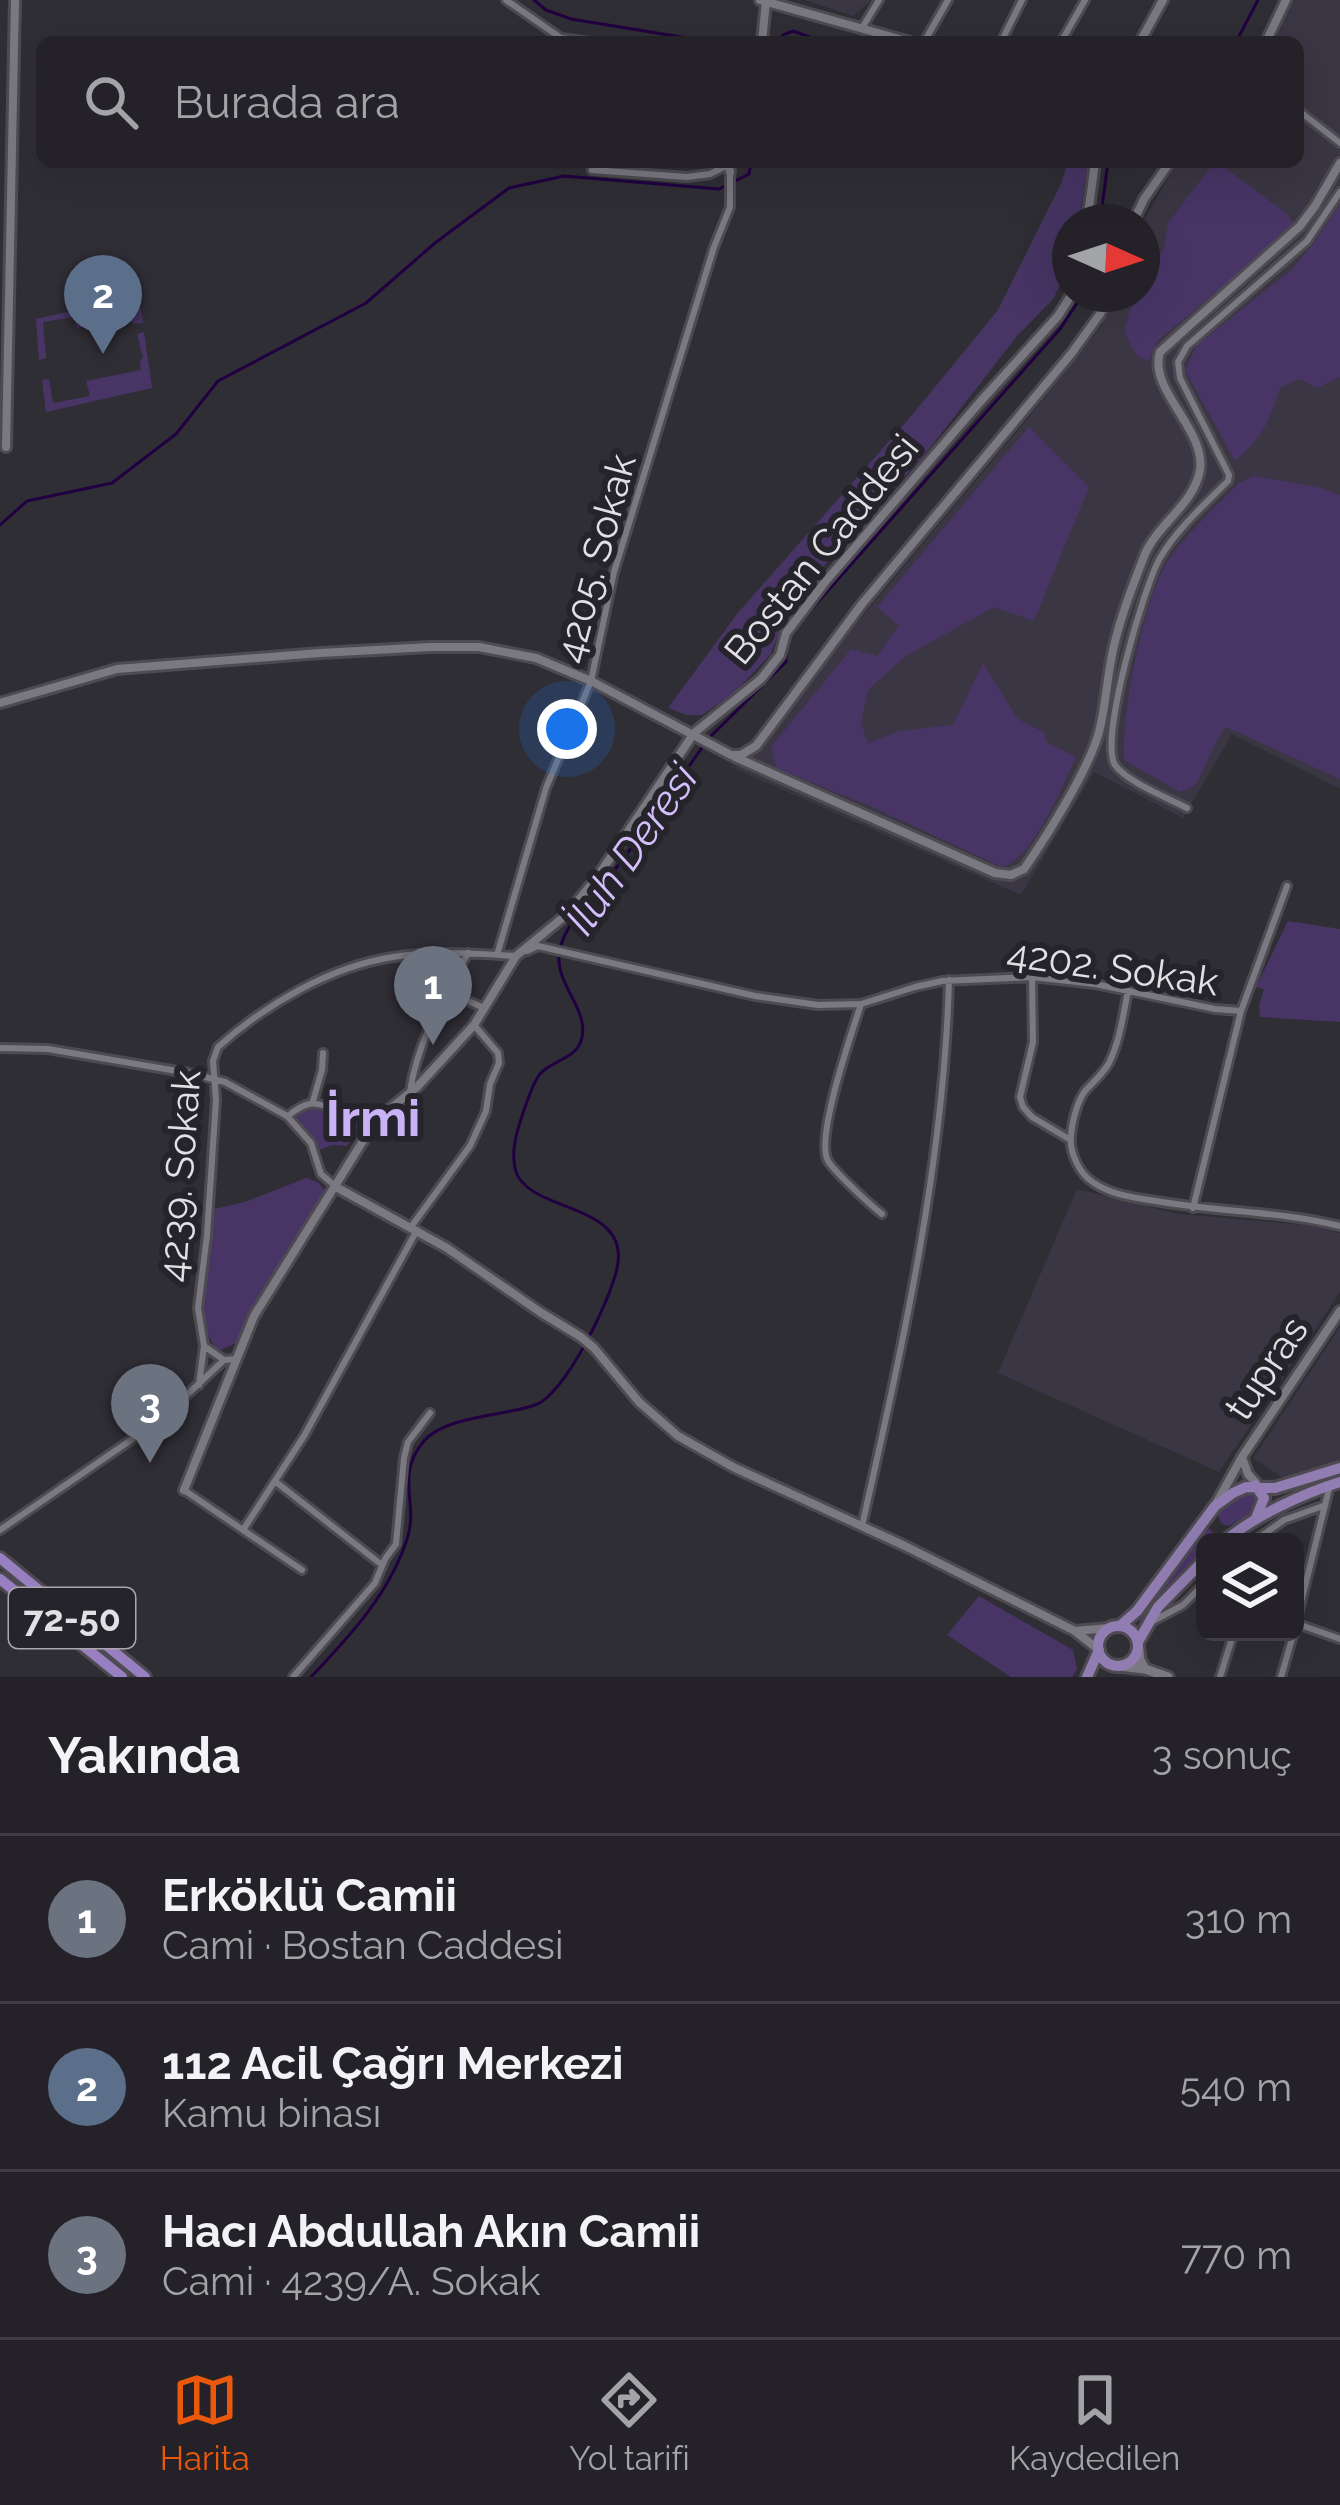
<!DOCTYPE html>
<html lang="tr">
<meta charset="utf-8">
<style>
body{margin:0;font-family:Raleway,sans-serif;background:#2c2a30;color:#f1f3f6}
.controls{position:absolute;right:36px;bottom:36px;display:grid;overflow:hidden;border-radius:18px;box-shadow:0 12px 48px #0002}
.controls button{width:108px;height:108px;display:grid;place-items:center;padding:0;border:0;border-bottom:3px solid #413f45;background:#242228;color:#f1f3f6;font:60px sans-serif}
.compass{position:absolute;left:1052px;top:204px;width:108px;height:108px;border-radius:50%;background:#242228;box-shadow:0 12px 48px #0002;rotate:93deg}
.you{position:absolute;left:567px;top:729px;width:42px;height:42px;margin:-30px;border:9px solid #fff;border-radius:50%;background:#1a73e8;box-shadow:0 0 0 18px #1a73e833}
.badge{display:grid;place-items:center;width:78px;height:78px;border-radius:50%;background:#ea580c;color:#fff;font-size:39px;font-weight:700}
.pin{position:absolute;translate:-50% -99px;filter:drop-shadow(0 3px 6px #0008)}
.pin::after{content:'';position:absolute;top:63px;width:42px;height:36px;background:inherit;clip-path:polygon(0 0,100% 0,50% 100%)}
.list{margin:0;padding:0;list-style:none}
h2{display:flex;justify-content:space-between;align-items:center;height:156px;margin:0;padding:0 48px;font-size:51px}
h2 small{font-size:39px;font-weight:400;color:#a3a4a8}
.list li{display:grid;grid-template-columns:78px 1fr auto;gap:36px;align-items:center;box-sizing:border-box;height:168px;padding:0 48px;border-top:3px solid #413f45}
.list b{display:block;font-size:45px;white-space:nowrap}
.list p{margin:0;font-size:39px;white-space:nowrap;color:#a3a4a8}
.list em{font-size:39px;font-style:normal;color:#a3a4a8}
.icon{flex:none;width:66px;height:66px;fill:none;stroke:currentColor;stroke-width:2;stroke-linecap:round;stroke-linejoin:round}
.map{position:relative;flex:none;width:1340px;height:1677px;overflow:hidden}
.search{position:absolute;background:#242228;box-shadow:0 12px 48px #0002;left:36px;right:36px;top:36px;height:132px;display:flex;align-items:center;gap:30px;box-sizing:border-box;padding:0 42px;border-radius:18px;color:#a3a4a8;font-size:45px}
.sheet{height:660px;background:#242228}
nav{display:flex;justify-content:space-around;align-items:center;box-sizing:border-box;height:168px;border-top:3px solid #413f45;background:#242228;font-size:33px;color:#a3a4a8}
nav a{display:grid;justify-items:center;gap:6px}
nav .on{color:#ea580c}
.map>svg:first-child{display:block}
</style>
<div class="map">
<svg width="1340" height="1677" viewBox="0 0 1340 1677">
<rect width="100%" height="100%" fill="#302e35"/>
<path fill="#3a3643" d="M805,0H872L853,16Z
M1292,0H1340V789L1232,734L1183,818L1094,772L1021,895L729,766L742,767L764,744L829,656L1038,406L1102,325L1115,294H1142V223L1178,162H1298V42H1275Z
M1077,1189L1178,1214L1314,1226L1340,1233V1292L1219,1472L998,1373Z
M1340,1327V1461L1282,1477L1253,1458Z"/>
<path fill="#483566" d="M1068,162H1088L1079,222H1070V261L1054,298L1017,336L923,457L831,557L788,612L770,655L734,693L702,715H687L668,708L737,614L912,415L998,310L1061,184Z
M1213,164L1223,166L1287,214L1293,223L1249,265L1157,341L1148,361L1136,355L1124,331L1130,310L1149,285L1153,263L1163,251L1168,223Z
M1340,204V377L1317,388L1299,379L1280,388C1269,422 1263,437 1235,461L1185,370L1197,345L1290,271L1314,243Z
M130,298L126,306L140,305L143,323L133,324L131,318L97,324L95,320L125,314L123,309L82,315L83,327L77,328L74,317L43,322L46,358L39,360L36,319Z
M144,332L152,388L46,412L42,380L49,379L53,403L90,396L86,381L141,370L140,360L143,358L137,334Z
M1029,427L1089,487L1034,621L994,607L906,656L868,690L861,723L868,743L899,731L953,725L983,663L1018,719L1045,733L1046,742L1076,757C1062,787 1034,858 1002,867L872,807L776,768L771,747L851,649L877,656L899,626L877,607Z
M1255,476L1321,488L1340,495V779L1226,727L1218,738L1196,785L1180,792L1124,760C1121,716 1144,595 1169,559C1189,531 1216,507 1240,482Z
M1288,921L1340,929V1022L1260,1017L1259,1006L1264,989L1256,987Z
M305,1107L356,1119C359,1130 355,1138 346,1146L333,1145L319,1150L295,1116L297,1111Z
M306,1178L319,1183L324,1190L282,1269L251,1311L236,1343L218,1351C190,1319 212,1249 214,1209L245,1202Z
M1251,1492L1259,1497C1256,1512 1242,1522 1227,1526L1221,1523L1218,1514C1223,1502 1239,1494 1251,1492Z
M1206,1526L1220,1539L1216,1542H1205V1552L1164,1594L1142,1623L1136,1618L1173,1574Z
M979,1596L1073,1650L1077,1669L1072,1677H1011L947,1635Z"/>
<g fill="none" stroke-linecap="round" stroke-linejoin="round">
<path stroke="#210041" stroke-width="3" d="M534,0L546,10L571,19L712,42
M779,42L783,35L793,31L824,42
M1236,42L1258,0
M1100,222L1108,162
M0,525L27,501L112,483L176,434L218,381L366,303L435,243L509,188L564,176L719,189L749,174L751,162
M709,738L786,662V648L792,631L1060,329L1083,294
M311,1677C350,1636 391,1592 408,1536C418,1501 395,1475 424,1441C445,1416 504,1416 535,1405C565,1395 611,1299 617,1268C631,1206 542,1213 519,1178C513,1169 513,1153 515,1142C517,1129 532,1083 540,1074C551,1061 575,1059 581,1041C591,1011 556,986 559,955C562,922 605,884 624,858C651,821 677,784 703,746"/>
<defs>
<path id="minor" d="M506,0L561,38L590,42
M862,28L879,0
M924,42L948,0
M1001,42L1022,0
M1061,42L1085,0
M1298,110L1340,143
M592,170L687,177L710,174L728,165
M1187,808C1168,798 1127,782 1115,765C1099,739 1144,586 1160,558C1177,529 1205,504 1228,481L1229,475L1180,378L1178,362L1187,346L1307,241L1340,192
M527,951L538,946L755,996L818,1005L861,1004L915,987L942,981L1032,977L1095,984L1215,1009L1241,1011
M497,955L546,788L591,681L614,572L714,247L730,207V173
M1032,977L1033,1042L1020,1097L1023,1107L1032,1117L1069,1139
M1128,991C1123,1015 1120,1041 1109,1063C1103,1074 1093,1082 1085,1091C1077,1102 1072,1122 1071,1135C1069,1152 1079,1174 1094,1183C1112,1195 1135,1198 1156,1201C1217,1212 1280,1211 1340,1226
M448,992L484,1008
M861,1004C852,1032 815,1138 828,1161C834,1171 870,1205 882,1214
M0,1048L48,1049L189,1073L225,1082L287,1116L311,1143L321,1174L335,1186
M410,1092C417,1041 444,998 468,953
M313,1101L322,1070L323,1053
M288,1116C315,1094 318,1107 347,1111C359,1113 368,1112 379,1115
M1193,1208L1241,1011L1287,886
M411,1227L470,1146L486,1111L490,1084L499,1063L498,1053L474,1025
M204,1346L224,1360
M199,1385L204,1346L198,1308L207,1235L216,1100L213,1061L218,1047C265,1005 329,967 393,957C433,951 474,953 515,956
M276,1482L382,1565
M184,1490L302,1570
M862,1526C902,1347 944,1165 949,980
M0,1530L160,1420L224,1360L237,1359
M243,1530L304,1436L417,1230
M1253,1542L1284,1520L1323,1506
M1151,1622L1183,1605L1205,1583
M1295,1623L1340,1639
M1295,1627L1329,1489
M293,1677L375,1583L385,1559L396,1544L404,1458L408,1442L430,1413
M1220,1677L1234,1632
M1281,1677L1294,1632"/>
<path id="tertiary" d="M760,0L910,42
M762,42L766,1
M1140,42L1163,0
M1266,42L1286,0
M728,162L730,172
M1087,222L1095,162
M1133,222L1144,199L1170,162
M6,447L15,0
M0,703L117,669L320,653L430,647H479L536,658L591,681L731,755H741L756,746L862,604L1071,354L1100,314L1109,294
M735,757L995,873L1011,875L1024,869C1047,836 1089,769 1099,732C1106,705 1107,677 1113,650C1120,618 1133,585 1145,554C1158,524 1194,504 1200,470C1206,429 1148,390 1160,352L1300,226L1315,206L1340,163
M336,1187L447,1248L540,1312L581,1337L594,1348L639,1402L678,1436L733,1467L905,1546L1075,1631
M1242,1457L1340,1311
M184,1490L254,1316L376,1120L417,1087L474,1025L516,956L566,915L596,879L694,733L761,679L780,655L786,633L825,582L980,402L1058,316L1072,294
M1217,1502L1242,1457L1248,1474L1256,1483
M1099,1650L1075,1631L1109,1628"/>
<path id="secondary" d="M1119,1666L1145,1669L1140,1660L1138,1642
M1145,1669L1168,1677"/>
<path id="primary" d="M1255,1485L1264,1498L1256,1518
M1224,1542C1252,1517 1304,1493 1340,1482
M1120,1626L1137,1611L1215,1506L1233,1493L1246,1487L1275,1488L1340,1468
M1098 1646a20 20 0 1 1 40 0a20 20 0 1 1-40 0Z
M1138,1642L1158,1607L1205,1559
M1087,1677L1099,1650"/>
<path id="trunk" d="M0,1558L145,1677
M0,1579L122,1677"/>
</defs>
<use href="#minor" stroke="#4d4b51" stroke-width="12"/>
<use href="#tertiary" stroke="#4d4b51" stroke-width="14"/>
<use href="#secondary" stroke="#4d4b51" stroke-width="15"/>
<use href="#primary" stroke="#4d4b51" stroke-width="16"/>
<use href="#trunk" stroke="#4d4b51" stroke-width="16"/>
<use href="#minor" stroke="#7a7880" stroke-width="6"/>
<use href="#tertiary" stroke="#7a7880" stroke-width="8"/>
<use href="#secondary" stroke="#7a7880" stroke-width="9"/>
<use href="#primary" stroke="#917db1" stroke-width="10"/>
<use href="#trunk" stroke="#987fc2" stroke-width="10"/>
</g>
<g text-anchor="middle" stroke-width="12" stroke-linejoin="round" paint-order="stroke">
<rect fill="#26242b" stroke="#aaa8ad" stroke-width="3" x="9" y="1588" width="126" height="60" rx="9"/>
<g font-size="36" font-weight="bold" fill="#e2e0e5">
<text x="72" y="1631">72-50</text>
</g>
<g font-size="39" fill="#e2e0e5" stroke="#26242b">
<text transform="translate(821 549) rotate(-51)" y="14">Bostan Caddesi</text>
<text transform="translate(595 558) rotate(-75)" y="14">4205. Sokak</text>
<text transform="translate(1113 967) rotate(8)" y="14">4202. Sokak</text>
<text transform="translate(179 1176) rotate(-86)" y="14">4239. Sokak</text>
<text transform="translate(1266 1368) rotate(-56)" y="14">tupras</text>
</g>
<g font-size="42" font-style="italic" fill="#d4bffc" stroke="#26242b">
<text transform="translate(631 849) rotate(-55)" y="15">İluh Deresi</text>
</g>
<g font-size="51" font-weight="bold" fill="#cab2f7" stroke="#26242b">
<text x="373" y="1136">İrmi</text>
</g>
</g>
</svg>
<div class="controls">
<button><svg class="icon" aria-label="layers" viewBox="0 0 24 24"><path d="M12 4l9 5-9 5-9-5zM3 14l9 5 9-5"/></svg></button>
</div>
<svg class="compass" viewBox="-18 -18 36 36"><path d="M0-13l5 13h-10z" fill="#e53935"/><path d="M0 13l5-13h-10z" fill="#a3a4a8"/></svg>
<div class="you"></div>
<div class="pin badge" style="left:433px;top:1045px;background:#6b7280">1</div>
<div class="pin badge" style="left:103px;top:354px;background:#5c6f8a">2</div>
<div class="pin badge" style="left:150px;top:1463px;background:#6b7280">3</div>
<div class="search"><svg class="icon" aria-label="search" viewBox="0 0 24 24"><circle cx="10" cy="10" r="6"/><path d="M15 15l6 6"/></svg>Burada ara</div>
</div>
<section class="sheet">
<h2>Yakında<small>3 sonuç</small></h2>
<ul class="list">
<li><span class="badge" style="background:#6b7280">1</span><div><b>Erköklü Camii</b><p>Cami · Bostan Caddesi</p></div><em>310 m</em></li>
<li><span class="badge" style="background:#5c6f8a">2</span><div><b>112 Acil Çağrı Merkezi</b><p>Kamu binası</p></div><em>540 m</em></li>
<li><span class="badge" style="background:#6b7280">3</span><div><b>Hacı Abdullah Akın Camii</b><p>Cami · 4239/A. Sokak</p></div><em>770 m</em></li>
</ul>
</section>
<nav>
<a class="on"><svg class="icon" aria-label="map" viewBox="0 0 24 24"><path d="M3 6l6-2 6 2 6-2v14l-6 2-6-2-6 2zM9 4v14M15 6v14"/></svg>Harita</a>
<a><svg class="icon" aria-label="directions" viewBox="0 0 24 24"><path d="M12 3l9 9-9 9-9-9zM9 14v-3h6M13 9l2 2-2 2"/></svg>Yol tarifi</a>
<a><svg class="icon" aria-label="saved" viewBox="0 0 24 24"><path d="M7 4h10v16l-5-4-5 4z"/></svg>Kaydedilen</a>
</nav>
